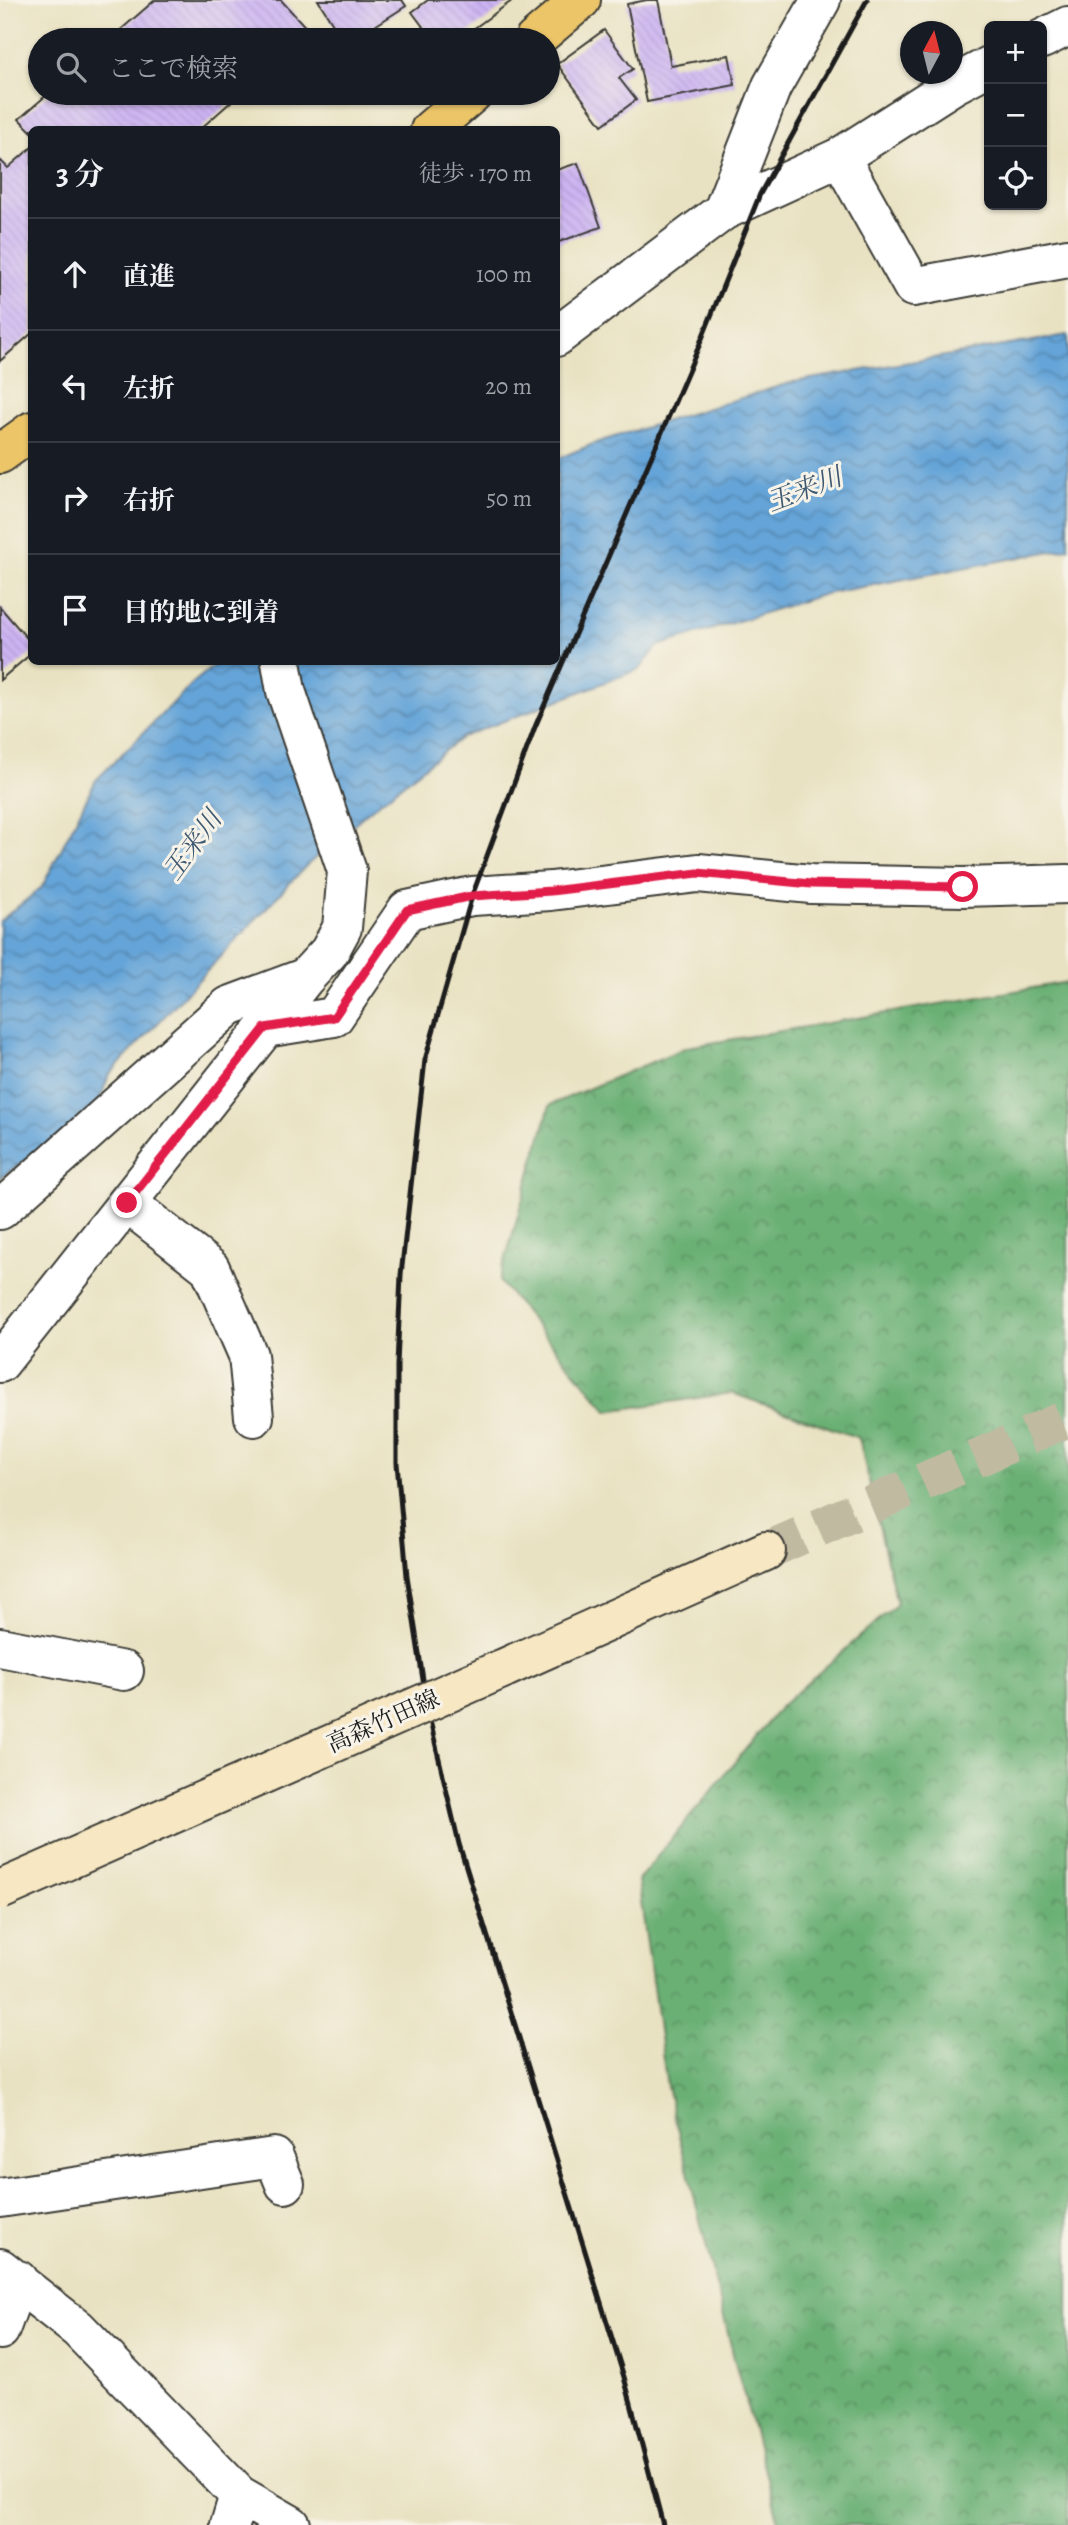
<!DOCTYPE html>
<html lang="ja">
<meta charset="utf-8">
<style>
body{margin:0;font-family:Alegreya,"Noto Serif JP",serif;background:#20242c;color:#f1f3f6}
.controls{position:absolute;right:21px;top:21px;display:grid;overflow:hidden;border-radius:10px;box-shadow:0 2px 5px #0004}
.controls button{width:63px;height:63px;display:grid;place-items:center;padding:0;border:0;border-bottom:2px solid #363941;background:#171b24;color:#f1f3f6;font:35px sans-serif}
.compass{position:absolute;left:900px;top:21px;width:63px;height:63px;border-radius:50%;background:#171b24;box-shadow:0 2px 5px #0004;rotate:7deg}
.stop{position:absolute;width:21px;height:21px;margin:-16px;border:5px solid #e11d48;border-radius:50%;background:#fff}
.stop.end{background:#e11d48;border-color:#fff;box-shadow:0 2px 7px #0008}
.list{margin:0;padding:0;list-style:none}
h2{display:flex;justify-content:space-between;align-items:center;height:91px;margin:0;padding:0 28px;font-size:30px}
h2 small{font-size:23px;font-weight:400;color:#9ea1a6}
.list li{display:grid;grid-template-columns:46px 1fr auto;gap:21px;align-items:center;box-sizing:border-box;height:112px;padding:0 28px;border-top:2px solid #363941}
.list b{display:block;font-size:26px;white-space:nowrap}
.list em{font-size:23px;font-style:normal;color:#9ea1a6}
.icon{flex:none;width:38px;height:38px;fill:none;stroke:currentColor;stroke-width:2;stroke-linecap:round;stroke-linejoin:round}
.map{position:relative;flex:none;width:1068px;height:2525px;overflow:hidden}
.search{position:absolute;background:#171b24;box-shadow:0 2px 5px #0004;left:28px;top:28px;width:532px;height:77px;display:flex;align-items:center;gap:18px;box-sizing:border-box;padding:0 24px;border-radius:38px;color:#9ea1a6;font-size:26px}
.panel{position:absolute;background:#171b24;box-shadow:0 2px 5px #0004;left:28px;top:126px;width:532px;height:539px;border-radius:10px}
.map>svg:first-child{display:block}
</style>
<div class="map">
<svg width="1068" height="2525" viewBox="0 0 1068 2525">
<defs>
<pattern id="forest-crowns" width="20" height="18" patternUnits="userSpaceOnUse" patternTransform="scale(1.75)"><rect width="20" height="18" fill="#6bb074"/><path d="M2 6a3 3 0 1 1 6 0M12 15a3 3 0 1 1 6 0" fill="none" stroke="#578e5e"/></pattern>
<pattern id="water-waves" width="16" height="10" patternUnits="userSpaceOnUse" patternTransform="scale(1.75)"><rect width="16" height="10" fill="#65a4d8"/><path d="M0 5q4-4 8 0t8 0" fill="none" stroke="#5285ae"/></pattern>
<pattern id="building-back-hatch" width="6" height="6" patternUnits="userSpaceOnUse" patternTransform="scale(1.75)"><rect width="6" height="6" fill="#ccb3f3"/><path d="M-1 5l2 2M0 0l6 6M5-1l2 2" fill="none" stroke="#af99d0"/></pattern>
</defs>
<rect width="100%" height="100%" fill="#f7f3e8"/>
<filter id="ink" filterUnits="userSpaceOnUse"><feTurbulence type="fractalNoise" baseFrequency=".0143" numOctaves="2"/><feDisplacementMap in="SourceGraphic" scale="14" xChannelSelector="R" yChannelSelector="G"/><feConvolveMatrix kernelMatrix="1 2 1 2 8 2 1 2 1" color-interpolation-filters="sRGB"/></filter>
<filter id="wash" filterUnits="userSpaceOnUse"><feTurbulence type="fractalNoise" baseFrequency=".00686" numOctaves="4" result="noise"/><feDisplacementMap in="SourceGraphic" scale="28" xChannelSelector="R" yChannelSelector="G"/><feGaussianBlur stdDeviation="1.57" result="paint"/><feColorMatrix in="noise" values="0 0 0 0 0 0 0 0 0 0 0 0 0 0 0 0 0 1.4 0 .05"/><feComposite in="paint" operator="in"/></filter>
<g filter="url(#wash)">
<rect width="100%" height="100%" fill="#e9e2c2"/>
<path fill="url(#forest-crowns)" stroke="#446648" stroke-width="2" d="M1068,982V2525H780L737,2370L667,2087L638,1880L781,1706L897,1604L859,1438L732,1393L608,1411L499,1281L550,1105L687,1047Z"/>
<path fill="url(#water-waves)" stroke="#40607a" stroke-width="2" d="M1068,335V548L825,594L658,646L640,669L462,737L370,810L306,866L109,1075L96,1110L0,1178V921L42,887L96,780L193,683L218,662H556L557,459L598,442L793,382Z"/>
<g id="blocks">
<path fill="url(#building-back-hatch)" d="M155,0H281L310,32L301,40H109Z
M318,0H402L406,6L353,40H343Z
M428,0H513L458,40H433L412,12Z
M647,0H658L671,66L729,55L735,85L647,102L627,4Z
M604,30L633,69L619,78L636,100L602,125L557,64Z
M49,93H241L199,130H32V132L19,119Z
M32,147V333L0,361V160L8,168Z
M578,163L601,227L556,243V170Z
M0,607L32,644V653L0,680Z"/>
</g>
</g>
<g filter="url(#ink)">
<use href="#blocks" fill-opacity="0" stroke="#3b3a35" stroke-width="2"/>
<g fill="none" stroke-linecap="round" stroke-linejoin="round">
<path stroke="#c0baa1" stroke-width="38" stroke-dasharray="38 19" stroke-linecap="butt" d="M766,1551L1068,1418"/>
<defs>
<path id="minor" d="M1042,39L1068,26
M840,157L913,287L1068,258
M723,211L772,86L821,0
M556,337L723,211L840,157L953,85L989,66
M265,1028L334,1017L407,910L472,896L551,891L698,873L811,884L963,887L1068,884
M127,1203L210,1268L248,1355L254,1417
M0,1210L229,1006L304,978
M0,1363L305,978L329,952L342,928L347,871L286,691L281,662
M0,1647L124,1671
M0,2198L274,2157L285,2184
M0,2268L78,2329L239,2495L291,2525
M0,2330L18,2280
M230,2525L239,2495"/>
<path id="secondary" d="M502,1669L766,1551"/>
<path id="trunk" d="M534,40L581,0
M430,130L473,93
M0,454L32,431"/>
</defs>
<use href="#minor" stroke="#3b3a35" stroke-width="42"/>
<use href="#secondary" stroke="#3b3a35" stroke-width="42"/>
<use href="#trunk" stroke="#3b3a35" stroke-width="42"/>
<use href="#minor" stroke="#fff" stroke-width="38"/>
<use href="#secondary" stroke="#f7e8c3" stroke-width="38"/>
<use href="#trunk" stroke="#ecc569" stroke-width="38"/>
<path stroke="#1c1c1c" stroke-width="5" d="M663,2525L624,2377L459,1844L428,1712L407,1576L397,1463V1365L401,1275L425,1060L472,896L535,727L699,346L760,194L867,0"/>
<defs>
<path id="secondary-bridge" d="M0,1890L502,1669"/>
</defs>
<use href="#secondary-bridge" stroke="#3b3a35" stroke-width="42" stroke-linecap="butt"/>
<use href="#secondary-bridge" stroke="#f7e8c3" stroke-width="38"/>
</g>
</g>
<g fill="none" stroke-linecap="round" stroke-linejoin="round" filter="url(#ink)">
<path stroke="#e11d48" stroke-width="9" d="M127,1203L265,1028L334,1017L407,910L472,896L551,891L698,873L811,884L963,887"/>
</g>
<g text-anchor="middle" stroke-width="6" stroke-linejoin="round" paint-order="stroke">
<g font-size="24" fill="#1c1c1c" stroke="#f7f3e8">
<text transform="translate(383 1721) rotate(-24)" y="8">高森竹田線</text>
</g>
<g font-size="26" font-style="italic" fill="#3d5971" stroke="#f7f3e8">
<text transform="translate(804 489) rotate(-21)" y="9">玉来川</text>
<text transform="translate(192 845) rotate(-54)" y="9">玉来川</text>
</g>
</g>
</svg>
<div class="controls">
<button>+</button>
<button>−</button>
<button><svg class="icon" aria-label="locate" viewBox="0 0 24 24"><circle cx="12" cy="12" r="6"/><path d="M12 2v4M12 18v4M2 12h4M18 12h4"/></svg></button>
</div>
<svg class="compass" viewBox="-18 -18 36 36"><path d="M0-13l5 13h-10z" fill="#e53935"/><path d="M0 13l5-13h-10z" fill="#9ea1a6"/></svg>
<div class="stop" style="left:963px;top:887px"></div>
<div class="stop end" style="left:127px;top:1203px"></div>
<div class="search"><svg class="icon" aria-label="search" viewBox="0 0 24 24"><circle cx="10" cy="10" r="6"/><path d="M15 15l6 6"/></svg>ここで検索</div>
<section class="panel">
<h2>3 分<small>徒歩 · 170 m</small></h2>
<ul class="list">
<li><svg class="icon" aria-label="ahead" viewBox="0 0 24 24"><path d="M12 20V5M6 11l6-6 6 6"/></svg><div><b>直進</b></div><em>100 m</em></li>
<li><svg class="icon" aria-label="left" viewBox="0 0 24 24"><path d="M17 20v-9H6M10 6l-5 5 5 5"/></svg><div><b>左折</b></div><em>20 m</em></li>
<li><svg class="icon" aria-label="right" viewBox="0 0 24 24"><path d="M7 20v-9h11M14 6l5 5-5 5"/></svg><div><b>右折</b></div><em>50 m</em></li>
<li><svg class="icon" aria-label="arrive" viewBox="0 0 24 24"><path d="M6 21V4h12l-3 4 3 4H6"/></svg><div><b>目的地に到着</b></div></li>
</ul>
</section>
</div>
